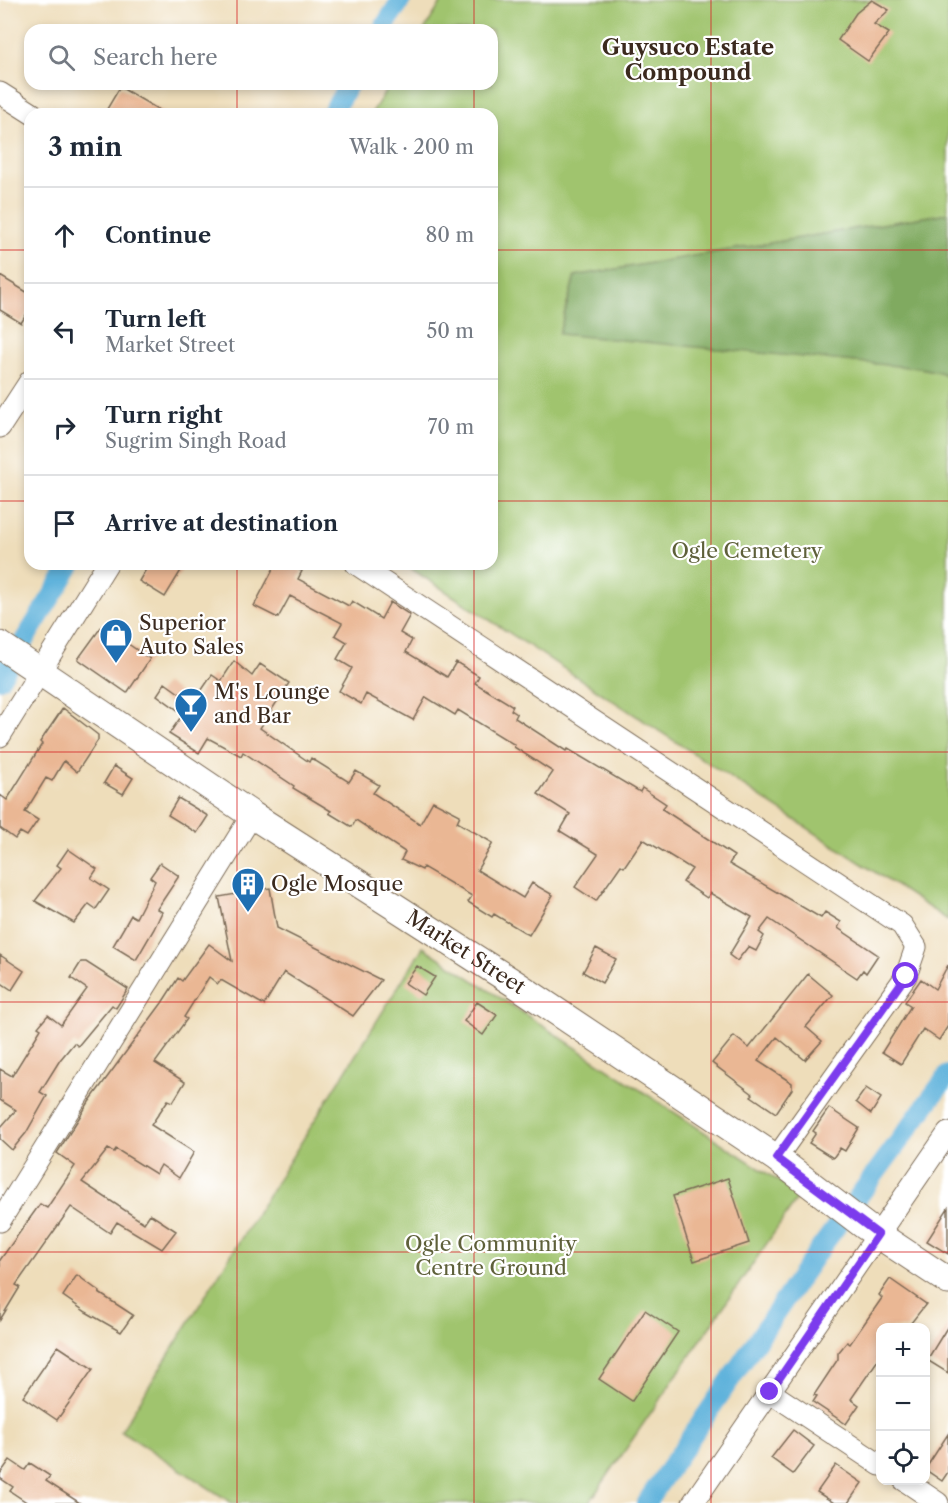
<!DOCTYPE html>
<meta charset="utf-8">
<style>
body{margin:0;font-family:"Libre Caslon Text",serif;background:#f6f6f7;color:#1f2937}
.controls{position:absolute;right:18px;bottom:18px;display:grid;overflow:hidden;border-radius:12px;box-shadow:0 3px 9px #0003}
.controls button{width:54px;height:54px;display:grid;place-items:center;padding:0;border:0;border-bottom:2px solid #e0e1e3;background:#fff;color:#1f2937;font:30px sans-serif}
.stop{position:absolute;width:18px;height:18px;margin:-14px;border:4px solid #7c3aed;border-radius:50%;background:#fff}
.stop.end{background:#7c3aed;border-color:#fff;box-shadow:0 2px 6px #0008}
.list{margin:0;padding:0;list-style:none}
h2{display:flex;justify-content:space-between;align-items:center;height:78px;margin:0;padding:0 24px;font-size:26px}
h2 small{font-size:20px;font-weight:400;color:#747a83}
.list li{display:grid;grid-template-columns:39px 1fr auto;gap:18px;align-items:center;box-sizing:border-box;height:96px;padding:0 24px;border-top:2px solid #e0e1e3}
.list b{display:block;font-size:22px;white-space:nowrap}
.list p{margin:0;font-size:20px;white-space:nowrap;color:#747a83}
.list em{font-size:20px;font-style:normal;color:#747a83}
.icon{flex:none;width:33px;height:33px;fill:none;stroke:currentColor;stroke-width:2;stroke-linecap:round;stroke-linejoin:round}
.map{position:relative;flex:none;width:948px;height:1503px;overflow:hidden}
.search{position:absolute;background:#fff;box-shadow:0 3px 9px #0003;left:24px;top:24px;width:474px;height:66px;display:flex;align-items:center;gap:15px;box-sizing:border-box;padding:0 21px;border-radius:18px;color:#747a83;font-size:22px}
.panel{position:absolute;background:#fff;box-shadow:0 3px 9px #0003;left:24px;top:108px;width:474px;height:462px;border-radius:18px}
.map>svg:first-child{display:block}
</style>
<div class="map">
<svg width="948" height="1503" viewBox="0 0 948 1503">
<rect width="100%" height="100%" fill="#fff"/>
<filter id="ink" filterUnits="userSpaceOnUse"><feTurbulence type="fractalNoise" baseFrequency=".0167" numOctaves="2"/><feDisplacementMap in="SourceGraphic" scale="12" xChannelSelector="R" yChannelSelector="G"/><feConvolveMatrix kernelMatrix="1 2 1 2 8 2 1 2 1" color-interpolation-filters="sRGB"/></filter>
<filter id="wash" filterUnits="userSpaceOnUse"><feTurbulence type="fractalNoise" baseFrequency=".008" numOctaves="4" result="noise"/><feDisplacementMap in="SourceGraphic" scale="24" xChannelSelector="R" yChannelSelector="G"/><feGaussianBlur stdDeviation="1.35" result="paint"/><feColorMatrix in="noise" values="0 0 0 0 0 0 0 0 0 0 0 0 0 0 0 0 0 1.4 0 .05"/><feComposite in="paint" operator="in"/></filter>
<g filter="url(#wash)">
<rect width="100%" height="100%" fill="#eeddba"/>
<path fill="#a0c46e" stroke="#6e7746" stroke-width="1.5" d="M443,0H948V213L575,276L559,333L920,368L940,372L948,377V920L404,564H492V114H371L390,84H492V30H424Z
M423,947L800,1195L589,1503H232L121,1431Z"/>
<path fill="#80aa61" stroke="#5e6a40" stroke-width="1.5" d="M948,213V376L940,372L920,368L559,334L575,276Z"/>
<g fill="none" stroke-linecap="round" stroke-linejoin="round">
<path stroke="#60b3dc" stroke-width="20" d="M382,30L401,0
M331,114L349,84
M0,679L72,564
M646,1503L816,1254L948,1075"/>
</g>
<g id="blocks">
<path fill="#eab794" d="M872,0L889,10L874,24L889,33L868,61L838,40L856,13Z
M120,87L166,114H104Z
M0,276L30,294V309L21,323L0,310Z
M149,564H185L165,597L139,581Z
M276,564H288L302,571L298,579L349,606L352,601L381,619L390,602L410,615L400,633L412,640L406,652L447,677L456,662L479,676L475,683L513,706L511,710L517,714L515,718L566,751L568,749L640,792L642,788L666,804L662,809L734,856L729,864L821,918L825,912L841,922L838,928L878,955L866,973L863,970L857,978L769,919L759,932L764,936L756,951L748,947L737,961L729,955L752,917L710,893L707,898L683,882L692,869L643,839L624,867L621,865L596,901L575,887L598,854L560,831L570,814L538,794L553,772L514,747L515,745L458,710L455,715L426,697L413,720L366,694L361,704L339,691L352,668L337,659L347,642L335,635L342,623L290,596L278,618L254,606Z
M102,626L150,659L127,693L78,659Z
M234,661L252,676L260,664L289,683L260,728L309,762L311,758L349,782L356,771L379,785L373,793L420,824L433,801L460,815L457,822L493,843L477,870L523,898L532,883L553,895L529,935L494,914L492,917L468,902L472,896L423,867L422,870L401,860L405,852L356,820L352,827L329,813L331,811L293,788L294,786L243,752L241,756L208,738L199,753L169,734L183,714L157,695L165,683L193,703L212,675L221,681Z
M63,708L98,735V740L77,772L64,761L52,781L46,778L25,812L38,820L27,836L20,832L15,839L0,828V795L7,800L42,744L40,742Z
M114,766L133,778L123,794L104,783Z
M178,798L208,816L197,833L168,815Z
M68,849L97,869L91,878L109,890L96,909L89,904L74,923L35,901L61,868L57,865Z
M160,863L179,876L157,909L162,912L154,929L136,960L113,946L131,915L136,918L155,881L150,877Z
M270,888L277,928L381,980L353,1016L284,972L264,1005L221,980L218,984L209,977L184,1017L187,1019L155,1063L185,1082L173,1102L168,1100L151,1125L194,1152L179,1178L161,1165L156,1174L116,1149L114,1152L108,1149L82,1182L144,1223L150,1214L176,1231L162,1249L117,1222L110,1233L71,1207L16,1285L20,1287L0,1320V1260L40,1204L47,1208L75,1166L57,1153L89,1102L162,1003L178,978L182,981L209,944L232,961L219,897Z
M596,948L616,959L602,983L583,972Z
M0,955L24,971L12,990L0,982Z
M81,962H86L128,989L116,1008L112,1005L78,1046L74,1043L60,1060L40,1092L47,1096L26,1133L12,1150L0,1139V1128L16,1110L0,1100V1069L12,1076L41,1029L38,1027L48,1015L61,1025L87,989L71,978Z
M948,965V1026L939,1040L923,1029L901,1064L882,1052L911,1006L905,1002L921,979L935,989Z
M417,966L435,977L423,995L405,983Z
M808,974L833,995L806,1027L822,1041L805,1060L777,1037L758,1061L792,1083V1089L776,1113L751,1096L753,1094L712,1063L734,1036L749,1048Z
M477,1002L497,1015L483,1035L464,1021Z
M866,1088L881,1098L871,1114L856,1102Z
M829,1108L859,1128L845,1151L840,1148L833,1158L809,1143L816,1133L813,1131Z
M728,1178L749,1243L694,1261L673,1196Z
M948,1208V1254L927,1241Z
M77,1275L100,1292L99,1293L133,1315L121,1332L86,1312L63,1296Z
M890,1279L926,1304L907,1328H880V1357L851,1399L859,1405L846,1424L813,1402L817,1396L814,1395L838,1359V1353L847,1342L850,1344L882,1298L879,1295Z
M645,1310L678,1332L632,1401L599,1379Z
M948,1326V1373L927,1360Z
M58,1346L93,1369L57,1420L23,1397Z
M793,1430L814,1446L793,1474L771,1458Z
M948,1434V1472L942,1481L926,1470V1468Z
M10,1460L25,1470L30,1463L50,1476L46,1481L80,1503H28L10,1491L13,1487L0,1478V1474Z
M836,1465L862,1483L848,1503H834L817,1492Z"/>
</g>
</g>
<g filter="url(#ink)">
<use href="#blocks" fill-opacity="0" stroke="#7a6955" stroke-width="1.5"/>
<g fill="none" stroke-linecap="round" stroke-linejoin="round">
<defs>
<path id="minor" d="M0,93L33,114
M0,427L30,381
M356,564L902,925L916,947L906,976L776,1158
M0,736L107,564
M0,1221L252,815
M770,1392L880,1465
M904,1480L938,1503
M693,1503L948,1133"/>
<g id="tertiary">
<path id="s1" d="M0,645L252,815L517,985L776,1158L865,1226L948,1281"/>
</g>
</defs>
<use href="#minor" stroke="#7a6955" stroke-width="23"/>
<use href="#tertiary" stroke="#7a6955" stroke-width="29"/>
<use href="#minor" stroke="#fff" stroke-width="21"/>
<use href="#tertiary" stroke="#fff" stroke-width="27"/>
</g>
</g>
<g fill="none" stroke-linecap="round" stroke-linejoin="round" filter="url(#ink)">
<path stroke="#7c3aed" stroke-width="8" d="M770,1392L878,1234L776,1158L906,976"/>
</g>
<path fill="none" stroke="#d62828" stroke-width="1.5" stroke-opacity="0.55" d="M237,0V30M474,0V30M711,0V1503M237,84V114M474,84V114M0,250H30M492,250H948M0,501H30M492,501H948M237,564V1503M474,564V1503M0,752H948M0,1002H948M0,1252H948"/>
<defs>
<symbol id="shop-pin" viewBox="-11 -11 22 30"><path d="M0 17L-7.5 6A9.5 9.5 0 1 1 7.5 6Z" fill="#1f6fb2" stroke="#fff"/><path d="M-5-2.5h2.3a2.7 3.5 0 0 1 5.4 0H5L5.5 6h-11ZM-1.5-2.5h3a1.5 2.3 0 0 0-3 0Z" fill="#fff"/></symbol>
<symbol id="bar-pin" viewBox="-11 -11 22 30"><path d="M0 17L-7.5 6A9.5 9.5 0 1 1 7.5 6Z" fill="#1f6fb2" stroke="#fff"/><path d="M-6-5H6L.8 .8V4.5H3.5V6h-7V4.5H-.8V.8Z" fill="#fff"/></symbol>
<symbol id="building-pin" viewBox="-11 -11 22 30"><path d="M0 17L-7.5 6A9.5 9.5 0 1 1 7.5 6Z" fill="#1f6fb2" stroke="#fff"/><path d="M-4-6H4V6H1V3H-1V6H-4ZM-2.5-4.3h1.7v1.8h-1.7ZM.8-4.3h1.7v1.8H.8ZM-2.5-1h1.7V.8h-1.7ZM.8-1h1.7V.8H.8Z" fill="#fff"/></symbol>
</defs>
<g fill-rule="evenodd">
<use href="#shop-pin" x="97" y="616" width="38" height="52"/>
<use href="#bar-pin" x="172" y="685" width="38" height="52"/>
<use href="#building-pin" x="229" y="865" width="38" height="52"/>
</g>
<g text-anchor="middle" stroke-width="4.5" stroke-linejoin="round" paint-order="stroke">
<g font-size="21" fill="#5e603a" stroke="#fff">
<text x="747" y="558">Ogle Cemetery</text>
<text x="491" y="1251">Ogle Community<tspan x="491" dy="24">Centre Ground</tspan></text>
</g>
<g font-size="21" fill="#3b2a1e" stroke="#fff" text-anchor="start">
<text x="139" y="630">Superior<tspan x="139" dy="24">Auto Sales</tspan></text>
<text x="214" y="699">M's Lounge<tspan x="214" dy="24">and Bar</tspan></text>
<text x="271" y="891">Ogle Mosque</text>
</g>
<g font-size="21" fill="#3b2a1e" stroke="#fff">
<text dy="7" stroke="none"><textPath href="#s1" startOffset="558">Market Street</textPath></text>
</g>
<g font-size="22" font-weight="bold" fill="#3b2a1e" stroke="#fff">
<text x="688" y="55">Guysuco Estate<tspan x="688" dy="25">Compound</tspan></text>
</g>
</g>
</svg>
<div class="controls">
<button>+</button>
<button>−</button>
<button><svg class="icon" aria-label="locate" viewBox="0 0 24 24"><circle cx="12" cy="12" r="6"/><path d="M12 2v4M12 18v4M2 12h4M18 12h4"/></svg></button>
</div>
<div class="stop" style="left:906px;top:976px"></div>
<div class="stop end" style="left:770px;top:1392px"></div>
<div class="search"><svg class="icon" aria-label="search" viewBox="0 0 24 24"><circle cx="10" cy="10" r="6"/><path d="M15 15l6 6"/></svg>Search here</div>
<section class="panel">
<h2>3 min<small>Walk · 200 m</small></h2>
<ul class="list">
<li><svg class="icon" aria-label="ahead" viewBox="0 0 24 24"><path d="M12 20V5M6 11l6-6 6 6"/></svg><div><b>Continue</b></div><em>80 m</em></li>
<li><svg class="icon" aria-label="left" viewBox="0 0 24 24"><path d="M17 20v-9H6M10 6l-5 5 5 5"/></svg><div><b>Turn left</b><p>Market Street</p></div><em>50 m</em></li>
<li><svg class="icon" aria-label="right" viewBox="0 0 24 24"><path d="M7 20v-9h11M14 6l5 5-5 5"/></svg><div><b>Turn right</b><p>Sugrim Singh Road</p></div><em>70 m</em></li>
<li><svg class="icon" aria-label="arrive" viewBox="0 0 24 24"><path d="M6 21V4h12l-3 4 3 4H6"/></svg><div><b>Arrive at destination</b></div></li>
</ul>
</section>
</div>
